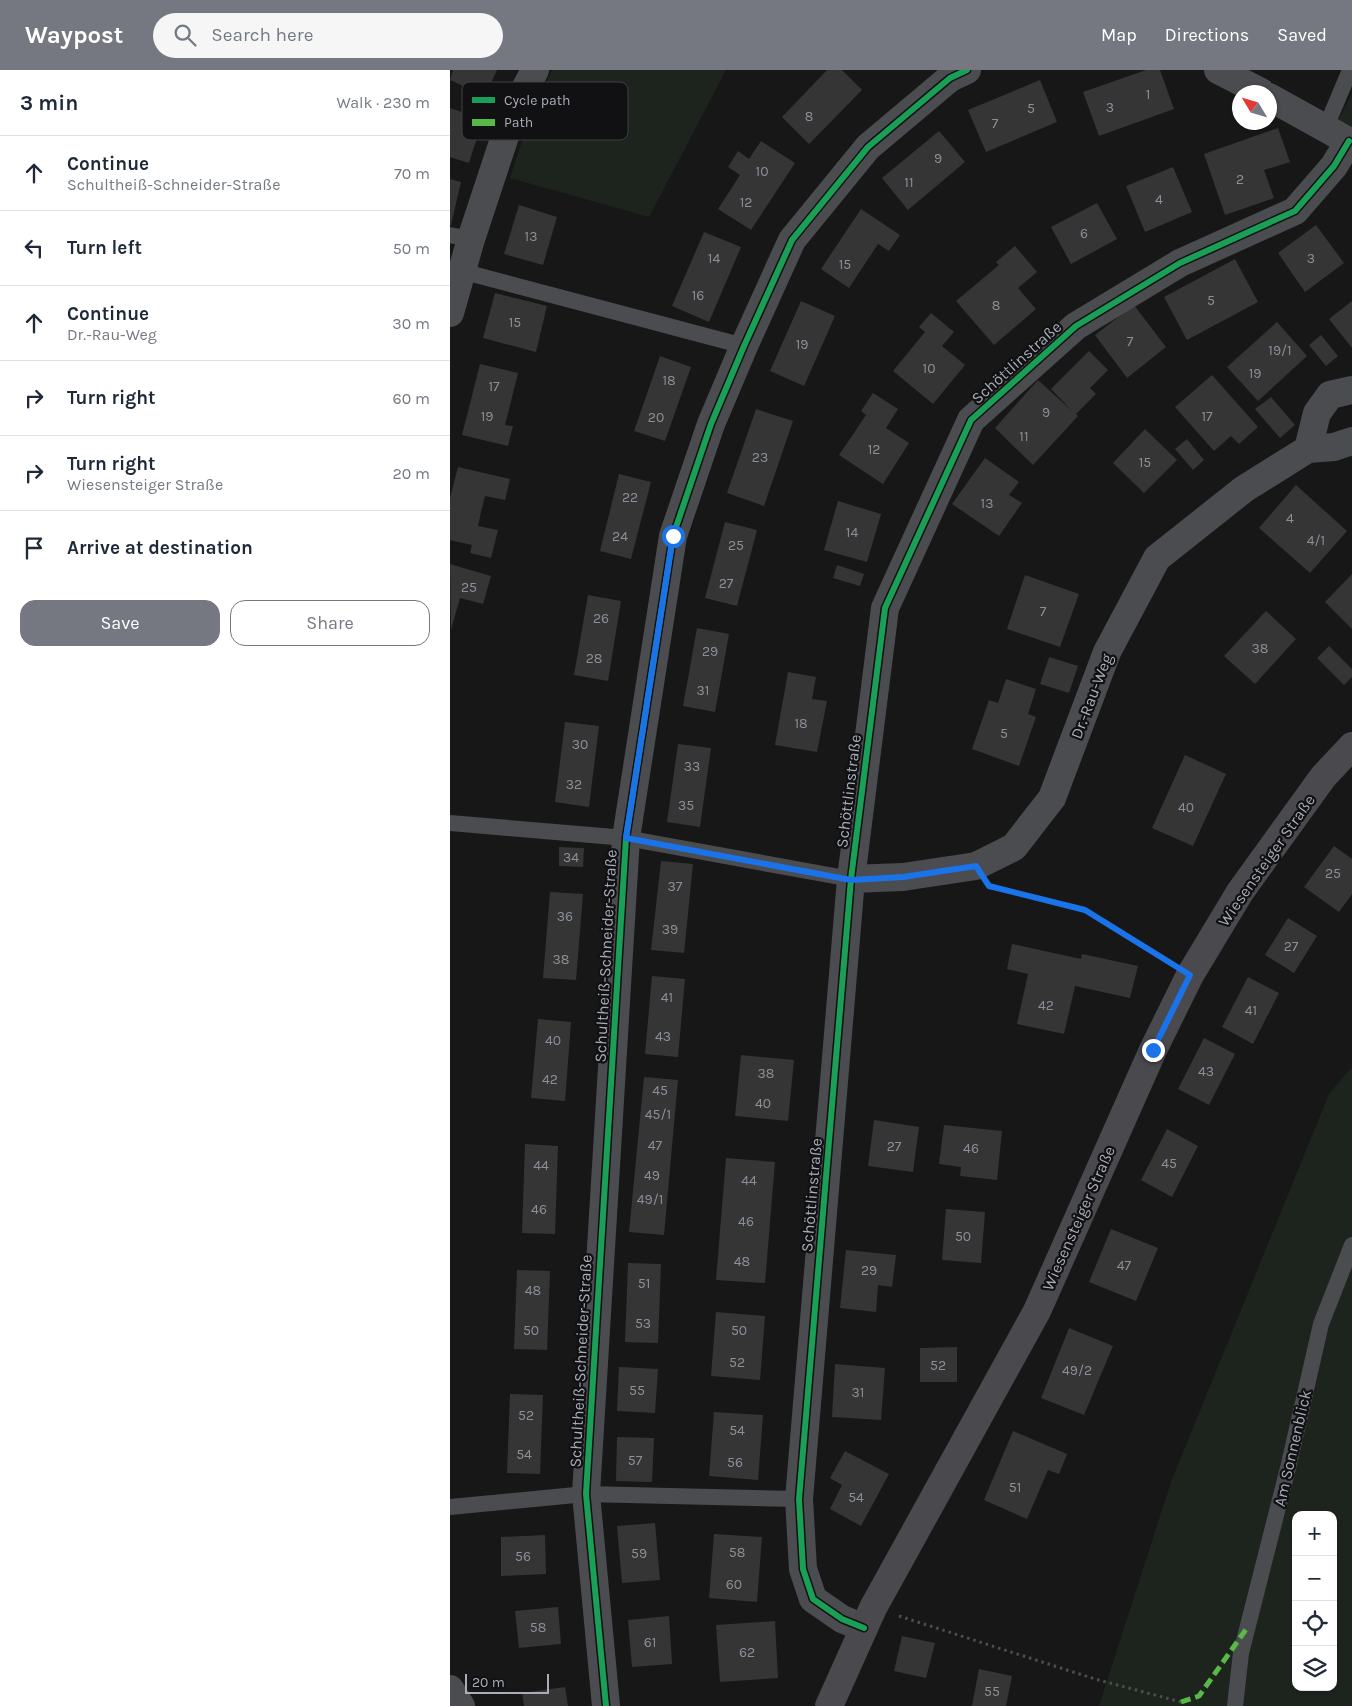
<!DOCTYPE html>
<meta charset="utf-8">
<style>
body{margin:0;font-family:Karla,sans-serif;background:#f6f6f7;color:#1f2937}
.controls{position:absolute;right:15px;bottom:15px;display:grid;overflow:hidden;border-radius:10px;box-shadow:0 1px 4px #0004}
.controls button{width:45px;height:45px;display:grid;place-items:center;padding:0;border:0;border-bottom:1px solid #e0e1e3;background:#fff;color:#1f2937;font:25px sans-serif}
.compass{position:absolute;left:782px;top:15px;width:45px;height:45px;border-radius:50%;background:#fff;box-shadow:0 1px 4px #0004;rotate:308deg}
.scale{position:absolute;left:15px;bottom:12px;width:84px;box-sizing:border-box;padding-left:5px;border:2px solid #a8adb8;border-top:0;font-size:14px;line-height:18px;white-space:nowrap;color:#a8adb8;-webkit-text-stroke:4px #111113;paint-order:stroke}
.stop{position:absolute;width:15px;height:15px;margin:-11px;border:4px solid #1a73e8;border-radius:50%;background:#fff}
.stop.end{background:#1a73e8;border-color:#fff;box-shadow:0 1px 5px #0008}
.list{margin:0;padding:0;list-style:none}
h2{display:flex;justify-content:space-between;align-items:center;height:65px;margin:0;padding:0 20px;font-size:21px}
h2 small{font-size:16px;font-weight:400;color:#747a83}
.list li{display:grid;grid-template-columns:32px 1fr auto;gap:15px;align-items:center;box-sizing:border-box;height:75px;padding:0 20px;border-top:1px solid #e0e1e3}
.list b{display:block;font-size:19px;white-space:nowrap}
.list p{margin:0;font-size:16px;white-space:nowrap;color:#747a83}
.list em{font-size:16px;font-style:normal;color:#747a83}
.actions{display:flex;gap:10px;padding:15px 20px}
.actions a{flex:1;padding:11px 0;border:1px solid #757880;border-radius:15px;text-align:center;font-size:18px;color:#757880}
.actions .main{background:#757880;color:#fff}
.icon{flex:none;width:28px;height:28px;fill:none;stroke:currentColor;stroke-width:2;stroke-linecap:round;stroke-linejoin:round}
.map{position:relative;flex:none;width:902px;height:1636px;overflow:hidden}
header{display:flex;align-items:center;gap:30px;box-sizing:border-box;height:70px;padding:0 25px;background:#757880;color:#fff}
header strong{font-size:24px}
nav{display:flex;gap:28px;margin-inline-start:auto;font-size:18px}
.search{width:350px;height:45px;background:#f6f6f7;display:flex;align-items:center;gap:12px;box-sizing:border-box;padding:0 18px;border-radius:28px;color:#747a83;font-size:19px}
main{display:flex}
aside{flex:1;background:#fff}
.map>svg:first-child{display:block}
</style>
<header>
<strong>Waypost</strong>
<div class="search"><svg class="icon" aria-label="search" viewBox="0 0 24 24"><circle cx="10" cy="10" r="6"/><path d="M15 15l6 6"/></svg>Search here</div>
<nav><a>Map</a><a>Directions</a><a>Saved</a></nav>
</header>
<main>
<aside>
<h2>3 min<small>Walk · 230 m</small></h2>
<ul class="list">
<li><svg class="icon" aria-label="ahead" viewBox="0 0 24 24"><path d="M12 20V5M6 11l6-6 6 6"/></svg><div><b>Continue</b><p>Schultheiß-Schneider-Straße</p></div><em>70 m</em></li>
<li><svg class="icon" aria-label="left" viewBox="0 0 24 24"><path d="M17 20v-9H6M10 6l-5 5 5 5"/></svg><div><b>Turn left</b></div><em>50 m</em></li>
<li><svg class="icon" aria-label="ahead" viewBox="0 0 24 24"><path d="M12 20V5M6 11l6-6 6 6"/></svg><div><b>Continue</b><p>Dr.-Rau-Weg</p></div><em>30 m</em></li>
<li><svg class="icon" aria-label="right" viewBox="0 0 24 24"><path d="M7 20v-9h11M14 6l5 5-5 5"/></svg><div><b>Turn right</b></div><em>60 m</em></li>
<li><svg class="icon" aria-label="right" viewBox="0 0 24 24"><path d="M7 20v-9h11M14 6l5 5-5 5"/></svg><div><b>Turn right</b><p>Wiesensteiger Straße</p></div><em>20 m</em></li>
<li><svg class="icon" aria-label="arrive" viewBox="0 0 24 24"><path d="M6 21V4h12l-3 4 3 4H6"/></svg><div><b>Arrive at destination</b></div></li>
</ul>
<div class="actions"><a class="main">Save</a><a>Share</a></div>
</aside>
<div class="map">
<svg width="902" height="1636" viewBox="0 0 902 1636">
<rect width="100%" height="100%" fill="#171717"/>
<path fill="#1d241e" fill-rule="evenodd" d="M102,0H276L199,147L60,108L81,44Z
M902,24V59L887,52Z
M902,997V1636H649L721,1412L879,1024ZM846,1445H883V1617H846Z"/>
<path fill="#353536" d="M3,0H47L35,26L0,10Z
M377,0H392L412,20L359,74L332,47Z
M696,0H710L724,39L649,66L633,22Z
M590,10L607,52L536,82L518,40Z
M0,38L33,49L19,93L0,87Z
M828,58L840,92L814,100L824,128L775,145L754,84Z
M489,61L515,92L458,140L432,108Z
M311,71L345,93L301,160L268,139L290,105L278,97L288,81L299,89Z
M723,97L742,142L695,162L676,116Z
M0,109L11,112L1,155H0Z
M647,133L667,169L621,194L601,157Z
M69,135L107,147L93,195L54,184Z
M411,139L450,165L439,181L428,174L399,218L371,199Z
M866,155L894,193L855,222L828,183Z
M254,162L291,177L259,252L222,236Z
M565,176L587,202L568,218L586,239L544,275L506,231L549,195L546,192Z
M785,189L808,232L737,270L714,227Z
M45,223L97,236L86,282L33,268Z
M351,231L385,246L354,316L320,301Z
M902,231V278L879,249Z
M684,235L716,277L677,308L645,265Z
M481,243L504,262L492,276L515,295L483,334L443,301L475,262L469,257Z
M827,252L857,286L808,331L777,297Z
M871,265L888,286L876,296L859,275Z
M639,281L658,300L640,318L646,324L626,344L628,346L583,395L545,358L588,310L622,341L601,319Z
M210,286L241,297L215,371L184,361Z
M30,294L68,303L55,355L63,356L58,376L12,365Z
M762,305L808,357L789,374L781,366L764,381L725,337Z
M423,323L448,339L436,358L459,373L433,414L389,385L416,345L411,341Z
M821,327L845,355L830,368L805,339Z
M306,339L343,351L314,436L277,423Z
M695,359L727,390L694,423L663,393Z
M737,369L754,390L743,400L725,379Z
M535,388L569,412L559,425L572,433L549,466L502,434Z
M8,397L60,409L55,430L35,426L31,442L28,456L48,460L41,488L20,483L22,475L0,470V428Z
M169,404L201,412L181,489L150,481Z
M846,415L897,461L860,503L809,458Z
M388,431L431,444L417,492L374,480Z
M275,452L307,460L287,536L255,528Z
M0,494L41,506L33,534L10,528L1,560Z
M387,495L414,504L410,516L383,508Z
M902,504V559L875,532Z
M575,505L629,524L610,577L557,559Z
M138,525L171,531L158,611L124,605Z
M816,541L846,569L805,614L774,586Z
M247,558L279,564L265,642L233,636Z
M879,576L902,599V607L894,615L867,588Z
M599,587L628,596L619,623L590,614Z
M338,602L366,607L362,629L377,631L367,682L325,675Z
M556,609L586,619L578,644L586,647L569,696L522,679L539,630L548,633Z
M115,652L149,656L139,737L105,732Z
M228,674L261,678L250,757L217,752Z
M735,685L776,704L743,776L702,758Z
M884,776L902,789V824L889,842L854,817Z
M109,777L134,778L133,797L109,796Z
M211,791L243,794L234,883L201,880Z
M100,822L133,824L126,910L93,908Z
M838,848L867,866L844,903L815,885Z
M562,874L631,889L632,884L688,896L680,928L625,916L614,964L567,954L578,904L557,899Z
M202,906L235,909L228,987L195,984Z
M798,907L829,923L803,974L772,957Z
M88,949L121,952L115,1031L81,1028Z
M754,968L785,984L759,1035L728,1019Z
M291,985L344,990L338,1051L285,1046Z
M194,1007L228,1010L214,1165L179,1162Z
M424,1050L469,1057L463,1102L418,1096Z
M494,1055L552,1061L547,1110L510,1106L511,1097L489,1094Z
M717,1059L748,1076L722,1127L691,1110Z
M75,1074L108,1076L105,1164L72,1163Z
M276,1088L325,1092L315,1213L266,1210Z
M496,1139L535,1142L531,1193L492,1190Z
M661,1159L708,1178L686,1231L639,1212Z
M396,1180L446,1185L442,1217L428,1215L426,1242L390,1238Z
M178,1193L211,1194L208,1273L175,1272Z
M67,1200L100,1201L97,1280L64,1279Z
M266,1242L315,1246L310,1310L261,1306Z
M619,1258L663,1276L634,1345L591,1328Z
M507,1277V1312H470V1278Z
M385,1294L435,1298L431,1350L382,1347Z
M169,1297L208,1299L205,1343L167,1341Z
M60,1324L93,1325L90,1404L57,1403Z
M264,1342L313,1345L308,1410L259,1406Z
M563,1361L617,1384L609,1404L598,1400L577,1449L534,1430Z
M167,1367L204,1368L202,1412L166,1411Z
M395,1381L439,1404L411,1456L380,1439L392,1415L380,1408Z
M205,1453L210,1510L172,1513L167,1456Z
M264,1464L312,1467L307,1532L259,1528Z
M95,1465L96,1504L51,1506V1467Z
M108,1537L111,1574L69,1578L65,1541Z
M219,1546L222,1594L182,1597L178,1550Z
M325,1551L328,1608L270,1612L266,1555Z
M452,1566L485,1573L476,1608L444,1601Z
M529,1599L562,1606L556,1636H522Z
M115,1617L118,1636H74L72,1623Z"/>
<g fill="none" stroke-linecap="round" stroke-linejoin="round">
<path stroke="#4d4e52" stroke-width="3" stroke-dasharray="2.5 4" stroke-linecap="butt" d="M545,818L635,841L717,891
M449,1546L645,1609L731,1632"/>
<path stroke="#4b4c50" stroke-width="16" d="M876,57L900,0
M0,165L21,169
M11,201L294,276
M0,753L176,768L401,809
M0,1437L136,1424L349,1429
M785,1636L791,1583L838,1398L871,1254L902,1175"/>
<path stroke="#4b4c50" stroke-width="28" d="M768,0L811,22
M819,27L902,73
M0,243L21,169L63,42L85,0
M858,379L867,343L880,325L902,320
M401,809L453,807L526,796L564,777L602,728L657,582L707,488L794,419L858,379L884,377L902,371
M414,1558L392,1549L363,1529L353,1499L349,1429L401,809L435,538L521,350L626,256L730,193L845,141L884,96L899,71
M0,1619L11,1636
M156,1636L136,1424L176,768L223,466L261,354L294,276L342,170L418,77L500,8L517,0"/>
<path stroke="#4a4a4e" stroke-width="28" d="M379,1636L423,1538L587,1241L703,980L740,905L790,822L873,707L902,676"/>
<path stroke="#58b947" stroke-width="5" stroke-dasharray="10 5" stroke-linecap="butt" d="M731,1632L749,1626L797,1558"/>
<defs>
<path id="cycleway" d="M414,1558L392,1549L363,1529L353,1499L349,1429L401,809L435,538L521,350L626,256L730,193L845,141L884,96L899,71
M156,1636L136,1424L176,768L223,466L261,354L294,276L342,170L418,77L500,8L517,0"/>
</defs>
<use href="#cycleway" stroke="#111113" stroke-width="9"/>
<use href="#cycleway" stroke="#1a9f57" stroke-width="6"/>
</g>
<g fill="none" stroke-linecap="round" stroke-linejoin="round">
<path stroke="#1a73e8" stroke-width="6" d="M223,466L176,768L401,810L453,807L526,796L539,816L635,840L740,905L703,980"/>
</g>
<g text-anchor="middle" stroke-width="4.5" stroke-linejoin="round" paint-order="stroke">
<g font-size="14" fill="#8b8f98">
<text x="698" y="29">1</text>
<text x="660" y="42">3</text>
<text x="581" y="43">5</text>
<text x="359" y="51">8</text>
<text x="545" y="58">7</text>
<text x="488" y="93">9</text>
<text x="312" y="106">10</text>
<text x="790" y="114">2</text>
<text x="459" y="117">11</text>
<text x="709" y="134">4</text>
<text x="296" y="137">12</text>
<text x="634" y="168">6</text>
<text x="81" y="171">13</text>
<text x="264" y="193">14</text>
<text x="861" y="193">3</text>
<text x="395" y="199">15</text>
<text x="248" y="230">16</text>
<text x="761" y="235">5</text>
<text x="546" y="240">8</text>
<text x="65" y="257">15</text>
<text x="680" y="276">7</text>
<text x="352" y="279">19</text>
<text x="830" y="285">19/1</text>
<text x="479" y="303">10</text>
<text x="805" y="308">19</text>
<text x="219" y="315">18</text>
<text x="44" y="321">17</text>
<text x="596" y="347">9</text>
<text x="37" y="351">19</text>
<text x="757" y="351">17</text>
<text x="206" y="352">20</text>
<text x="574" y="371">11</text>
<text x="424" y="384">12</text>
<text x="310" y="392">23</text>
<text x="695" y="397">15</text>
<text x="180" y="432">22</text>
<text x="537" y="438">13</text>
<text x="840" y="453">4</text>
<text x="402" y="467">14</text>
<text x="170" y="471">24</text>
<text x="866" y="475">4/1</text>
<text x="286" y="480">25</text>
<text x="276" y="518">27</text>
<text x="19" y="522">25</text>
<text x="593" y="546">7</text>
<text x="151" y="553">26</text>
<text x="810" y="583">38</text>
<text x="260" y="586">29</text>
<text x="144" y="593">28</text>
<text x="253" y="625">31</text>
<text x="351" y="658">18</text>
<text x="554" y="668">5</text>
<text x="130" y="679">30</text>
<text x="242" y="701">33</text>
<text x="124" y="719">32</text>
<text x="236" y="740">35</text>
<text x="736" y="742">40</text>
<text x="121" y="792">34</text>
<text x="883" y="808">25</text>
<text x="225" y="821">37</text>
<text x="115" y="851">36</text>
<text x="220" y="864">39</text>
<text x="841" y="881">27</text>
<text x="111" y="894">38</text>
<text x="217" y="932">41</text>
<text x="596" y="940">42</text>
<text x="801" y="945">41</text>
<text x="213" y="971">43</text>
<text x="103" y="975">40</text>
<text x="756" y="1006">43</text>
<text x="316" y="1008">38</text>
<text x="100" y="1014">42</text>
<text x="210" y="1025">45</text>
<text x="313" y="1038">40</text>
<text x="208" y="1049">45/1</text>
<text x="205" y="1080">47</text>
<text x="444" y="1081">27</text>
<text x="521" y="1083">46</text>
<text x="719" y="1098">45</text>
<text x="91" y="1100">44</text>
<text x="202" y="1110">49</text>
<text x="299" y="1115">44</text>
<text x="200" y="1134">49/1</text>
<text x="89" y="1144">46</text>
<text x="296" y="1156">46</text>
<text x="513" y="1171">50</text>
<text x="292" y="1196">48</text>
<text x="674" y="1200">47</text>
<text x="419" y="1205">29</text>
<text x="194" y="1218">51</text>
<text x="83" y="1225">48</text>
<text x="193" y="1258">53</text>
<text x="81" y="1265">50</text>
<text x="289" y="1265">50</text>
<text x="287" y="1297">52</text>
<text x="488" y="1300">52</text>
<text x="627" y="1305">49/2</text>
<text x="187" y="1325">55</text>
<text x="408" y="1327">31</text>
<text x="76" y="1350">52</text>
<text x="287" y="1365">54</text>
<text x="74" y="1389">54</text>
<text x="185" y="1395">57</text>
<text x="285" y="1397">56</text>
<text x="565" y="1422">51</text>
<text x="406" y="1432">54</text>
<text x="287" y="1487">58</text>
<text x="189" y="1488">59</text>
<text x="73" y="1491">56</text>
<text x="284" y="1519">60</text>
<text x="88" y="1562">58</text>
<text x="200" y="1577">61</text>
<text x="297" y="1587">62</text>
<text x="542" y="1626">55</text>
</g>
<g font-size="16" fill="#a8adb8" stroke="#111113">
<text transform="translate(566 292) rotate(-42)" y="6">Schöttlinstraße</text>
<text transform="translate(641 626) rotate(-69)" y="6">Dr.-Rau-Weg</text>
<text transform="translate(398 721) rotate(-83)" y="6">Schöttlinstraße</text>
<text transform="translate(816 790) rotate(-55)" y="6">Wiesensteiger Straße</text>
<text transform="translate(155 886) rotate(-87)" y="6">Schultheiß-Schneider-Straße</text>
<text transform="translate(361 1125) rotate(-85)" y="6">Schöttlinstraße</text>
<text transform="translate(628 1148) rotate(-66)" y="6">Wiesensteiger Straße</text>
<text transform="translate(130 1291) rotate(-87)" y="6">Schultheiß-Schneider-Straße</text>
<text transform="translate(842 1378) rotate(-77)" y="6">Am Sonnenblick</text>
</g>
</g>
<rect x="12" y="12" width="166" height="58" rx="8" fill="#111113" stroke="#3e4045" stroke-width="1"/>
<rect x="22" y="27" width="23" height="6" fill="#1a9f57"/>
<rect x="22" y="49" width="23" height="7" fill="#58b947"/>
<g font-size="14" fill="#a8adb8">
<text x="54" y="35">Cycle path</text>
<text x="54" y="57">Path</text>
</g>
</svg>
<div class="controls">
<button>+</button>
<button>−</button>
<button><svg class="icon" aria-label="locate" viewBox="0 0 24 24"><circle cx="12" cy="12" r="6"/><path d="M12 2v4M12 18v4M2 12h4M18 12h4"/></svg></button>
<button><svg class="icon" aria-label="layers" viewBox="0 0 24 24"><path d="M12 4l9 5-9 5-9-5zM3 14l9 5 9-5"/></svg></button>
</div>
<svg class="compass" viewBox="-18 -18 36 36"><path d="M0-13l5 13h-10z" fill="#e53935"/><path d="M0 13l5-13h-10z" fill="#747a83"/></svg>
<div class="scale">20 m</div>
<div class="stop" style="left:223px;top:466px"></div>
<div class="stop end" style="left:703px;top:980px"></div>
</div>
</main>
